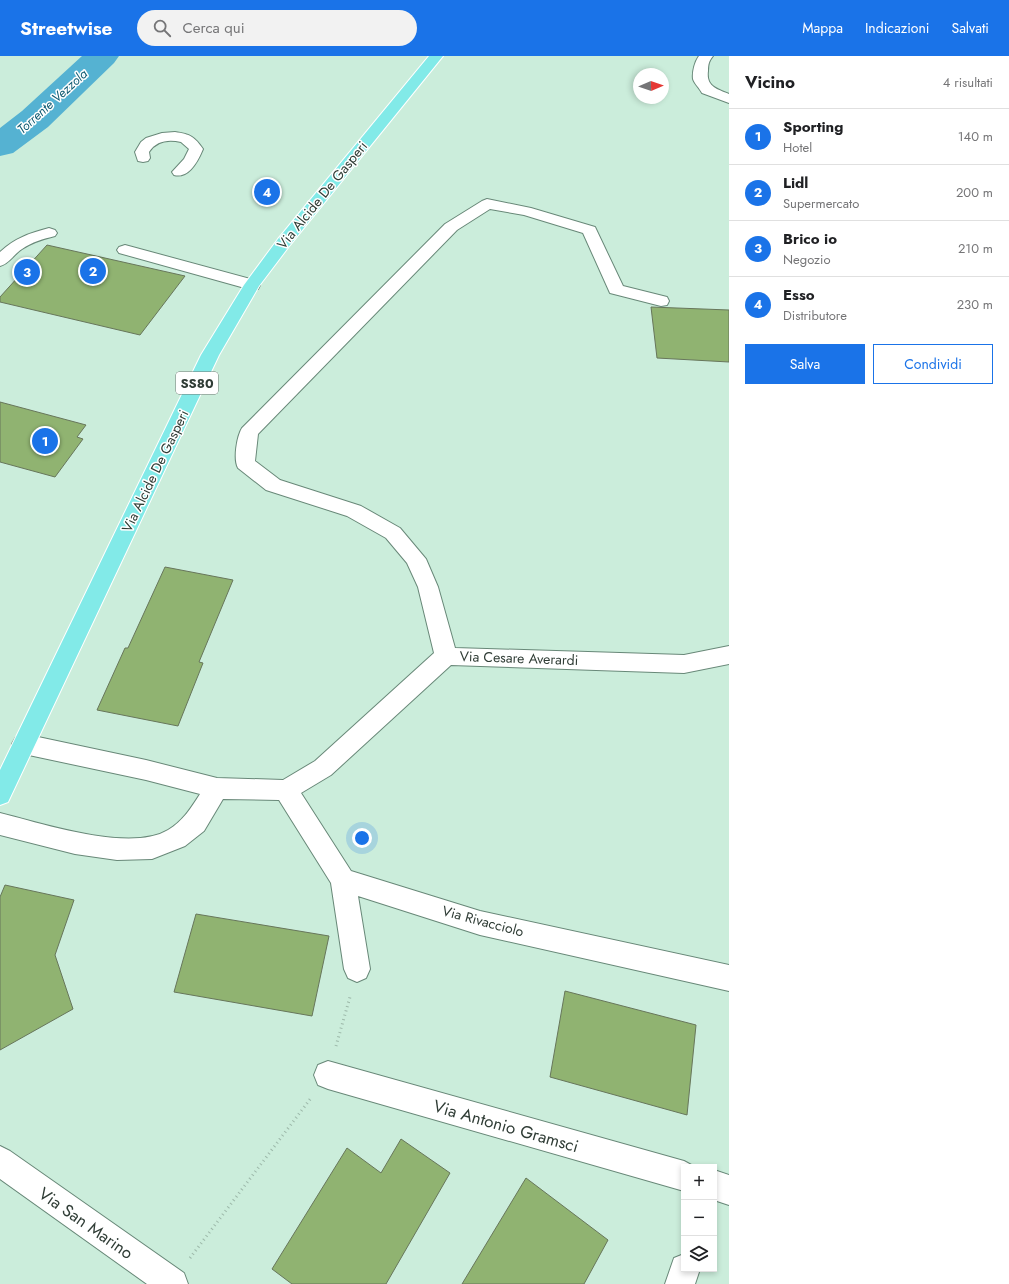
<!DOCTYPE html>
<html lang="it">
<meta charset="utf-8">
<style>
body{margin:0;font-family:Jost,sans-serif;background:#f2f2f2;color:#202124}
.controls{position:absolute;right:12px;bottom:12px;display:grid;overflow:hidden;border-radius:0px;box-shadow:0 2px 6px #0003}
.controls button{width:36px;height:36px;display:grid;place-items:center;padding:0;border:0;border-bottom:1px solid #e0e0e0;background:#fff;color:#202124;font:20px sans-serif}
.compass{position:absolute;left:633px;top:12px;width:36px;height:36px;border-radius:50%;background:#fff;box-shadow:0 2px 6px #0003;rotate:88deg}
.you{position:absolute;left:362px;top:782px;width:14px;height:14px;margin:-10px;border:3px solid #fff;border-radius:50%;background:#1a73e8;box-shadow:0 0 0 6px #1a73e833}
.badge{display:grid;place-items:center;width:26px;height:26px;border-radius:50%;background:#1a73e8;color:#fff;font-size:13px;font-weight:700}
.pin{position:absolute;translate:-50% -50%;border:2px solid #fff;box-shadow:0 1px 4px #0006}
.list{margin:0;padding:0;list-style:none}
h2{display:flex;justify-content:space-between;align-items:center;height:52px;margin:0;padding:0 16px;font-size:17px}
h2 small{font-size:13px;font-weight:400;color:#757577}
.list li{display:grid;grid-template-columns:26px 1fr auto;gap:12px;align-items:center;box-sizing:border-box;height:56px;padding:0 16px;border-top:1px solid #e0e0e0}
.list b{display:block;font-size:15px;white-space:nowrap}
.list p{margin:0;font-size:13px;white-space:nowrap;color:#757577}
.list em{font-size:13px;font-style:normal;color:#757577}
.actions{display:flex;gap:8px;padding:12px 16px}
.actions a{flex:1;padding:9px 0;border:1px solid #1a73e8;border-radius:0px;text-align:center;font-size:14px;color:#1a73e8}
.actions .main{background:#1a73e8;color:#fff}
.icon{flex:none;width:22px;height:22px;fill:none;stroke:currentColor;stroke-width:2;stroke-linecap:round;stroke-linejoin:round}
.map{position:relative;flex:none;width:729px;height:1228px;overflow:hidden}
header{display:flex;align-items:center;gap:24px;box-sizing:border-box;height:56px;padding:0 20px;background:#1a73e8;color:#fff}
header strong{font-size:19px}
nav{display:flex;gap:22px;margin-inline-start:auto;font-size:14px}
.search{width:280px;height:36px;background:#f2f2f2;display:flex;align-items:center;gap:10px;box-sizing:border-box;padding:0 14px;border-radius:22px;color:#757577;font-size:15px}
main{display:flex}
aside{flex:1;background:#fff}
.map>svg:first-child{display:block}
</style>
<header>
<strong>Streetwise</strong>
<div class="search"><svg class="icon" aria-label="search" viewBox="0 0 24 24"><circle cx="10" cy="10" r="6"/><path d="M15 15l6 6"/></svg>Cerca qui</div>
<nav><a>Mappa</a><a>Indicazioni</a><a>Salvati</a></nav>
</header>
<main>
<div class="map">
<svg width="729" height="1228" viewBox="0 0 729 1228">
<rect width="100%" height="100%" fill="#cbeddb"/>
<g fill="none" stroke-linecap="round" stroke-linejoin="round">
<path fill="#55b2d2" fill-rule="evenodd" d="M82,0H119L114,7L48,71L13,97L0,100V72L22,55Z"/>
</g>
<path fill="#90b371" stroke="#67765b" d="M47,189L185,220L140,279L0,246V241Z
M651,251L729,254V306L657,302Z
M0,346L86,369L77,381L83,383L55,421L0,406Z
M165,511L233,524L199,606L203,607L178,670L97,654L125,592H128Z
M5,829L74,844L55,899L73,953L0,994V841Z
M196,858L329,880L312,960L174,936Z
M565,935L696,969L687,1059L550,1021Z
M401,1083L450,1117L386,1228H292L272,1213L347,1092L381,1117Z
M526,1122L608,1184L584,1228H462Z"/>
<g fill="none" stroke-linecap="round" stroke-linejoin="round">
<defs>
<path id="minor" d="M699,0H713C709,5 708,8 708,15C706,30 716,33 729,38V47L702,37C700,33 694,27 693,23C692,16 695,5 699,0Z
M175,76C190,78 195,81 203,93C198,105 189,123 174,119L172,116L184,103L189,93L181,86C168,83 156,85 149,96L150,102L148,105L143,106L138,105L135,96L141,86L146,82L162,77Z
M487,143L531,152L595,171L623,230L667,241L669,245L667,249L661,250L610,237L583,177L524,159L490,153L457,174L258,378L255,405L280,424L361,450L400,472L426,503L438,531L455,592L684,599L729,590V608L684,617L451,609L331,719L301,737L351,815L480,855L729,909V935L480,879L358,840L370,913L366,922L357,926L348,922L344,913L331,827L279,744L223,743L204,775L185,790L152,803L117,804L75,798L0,779V757C41,767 130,797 168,774C183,765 191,752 200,738L146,724L24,698L16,695L12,688L16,681L24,678L146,704L217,722L283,724L315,705L434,597L418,531L407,507L386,482L347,460L266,434L238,412C233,403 237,380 242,372L445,168L482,145Z
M49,172L55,174L57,177L55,180C43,183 32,186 22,193C14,198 9,208 0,210V196C15,182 30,177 49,172Z
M125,189L258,225L260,229L258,233L252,234L119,197L117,194L119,191Z
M328,1005L684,1105L695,1111H684V1135L328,1033L318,1029L314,1019L318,1009Z
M0,1090L10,1095L184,1217L188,1228H147L0,1123Z
M714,1114L729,1119V1149L714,1144Z
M684,1198V1213H700L695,1228H665L674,1202Z"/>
<path id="major" d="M429,0H443L290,189L259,230L219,299L8,746L0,749V714L201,299L244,229L278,183Z"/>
</defs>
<use href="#minor" stroke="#688878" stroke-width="2"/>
<use href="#major" stroke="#fff" stroke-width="2"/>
<path stroke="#9cb8a9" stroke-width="3" stroke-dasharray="1 3.5" stroke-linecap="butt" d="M336,990L350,941
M190,1202L311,1042"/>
<use href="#minor" fill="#fff" fill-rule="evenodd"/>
<use href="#major" fill="#82eae8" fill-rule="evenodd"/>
</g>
<g text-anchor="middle" stroke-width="3" stroke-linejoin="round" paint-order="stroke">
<g font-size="13" font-style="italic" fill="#105c73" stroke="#fff">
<text transform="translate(52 45) rotate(-42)" y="5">Torrente Vezzola</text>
</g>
<rect fill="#fff" stroke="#6e7772" stroke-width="1" x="176" y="316" width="42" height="22" rx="3"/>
<g font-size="13" font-weight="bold" fill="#303d36">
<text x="197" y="332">SS80</text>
</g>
<g font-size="14" fill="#303d36" stroke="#fff">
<text transform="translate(322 139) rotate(-51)" y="5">Via Alcide De Gasperi</text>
<text transform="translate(155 415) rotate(-64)" y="5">Via Alcide De Gasperi</text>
<text transform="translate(519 602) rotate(2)" y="5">Via Cesare Averardi</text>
<text transform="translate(483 865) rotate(15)" y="5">Via Rivacciolo</text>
</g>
<g font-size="17" fill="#303d36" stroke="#fff">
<text transform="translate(506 1070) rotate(16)" y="6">Via Antonio Gramsci</text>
<text transform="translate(86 1167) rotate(35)" y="6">Via San Marino</text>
</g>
</g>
</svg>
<div class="controls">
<button>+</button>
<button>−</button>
<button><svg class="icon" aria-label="layers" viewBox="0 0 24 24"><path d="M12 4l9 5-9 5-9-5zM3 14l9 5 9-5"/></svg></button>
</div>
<svg class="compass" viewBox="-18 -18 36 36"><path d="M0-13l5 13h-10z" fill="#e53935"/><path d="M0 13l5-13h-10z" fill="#757577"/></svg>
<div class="you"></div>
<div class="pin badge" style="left:45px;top:385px">1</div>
<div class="pin badge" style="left:93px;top:215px">2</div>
<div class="pin badge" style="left:27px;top:216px">3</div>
<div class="pin badge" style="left:267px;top:136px">4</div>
</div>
<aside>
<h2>Vicino<small>4 risultati</small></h2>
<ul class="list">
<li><span class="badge">1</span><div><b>Sporting</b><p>Hotel</p></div><em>140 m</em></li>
<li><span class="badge">2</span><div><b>Lidl</b><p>Supermercato</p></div><em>200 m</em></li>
<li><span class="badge">3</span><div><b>Brico io</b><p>Negozio</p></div><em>210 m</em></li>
<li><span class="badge">4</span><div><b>Esso</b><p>Distributore</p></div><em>230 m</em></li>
</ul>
<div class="actions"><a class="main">Salva</a><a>Condividi</a></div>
</aside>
</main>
